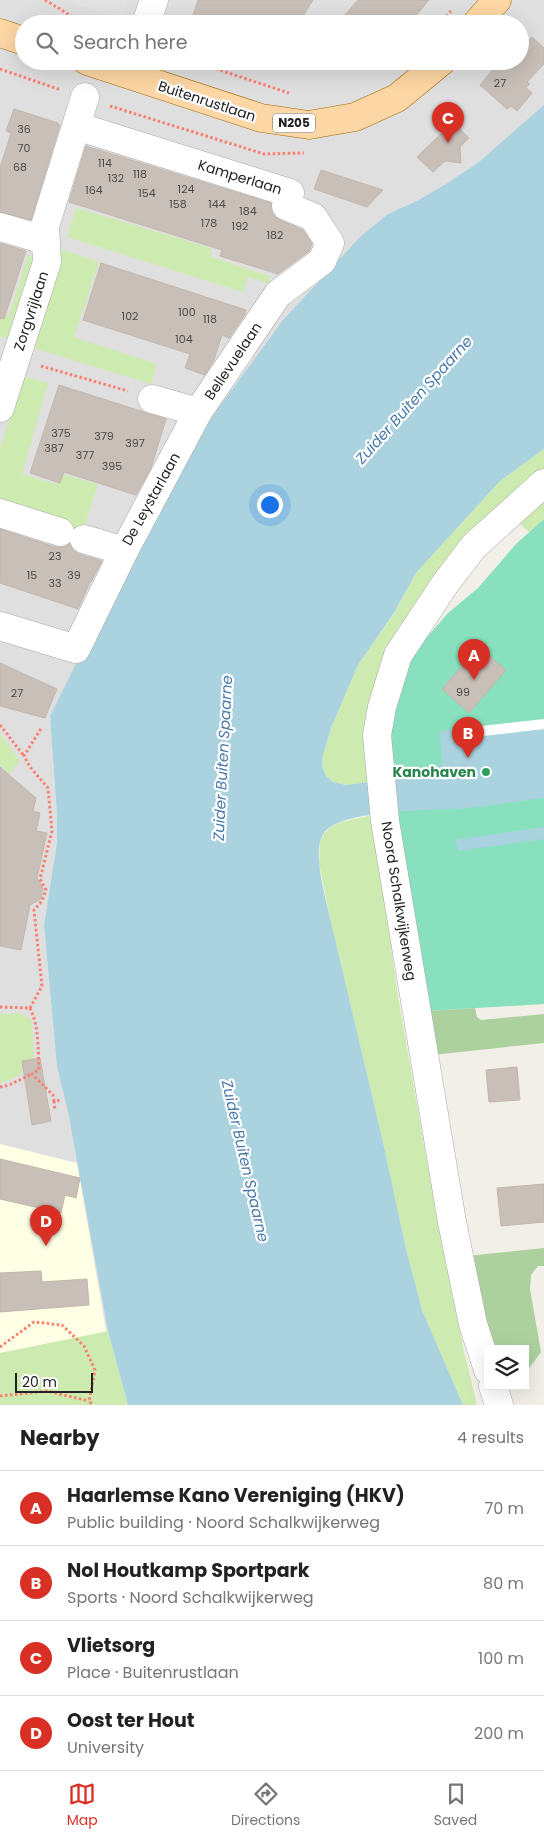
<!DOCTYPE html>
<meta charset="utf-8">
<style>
body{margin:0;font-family:Poppins,sans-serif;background:#f6f6f6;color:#222}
.controls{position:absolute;right:15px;bottom:15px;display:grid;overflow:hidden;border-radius:0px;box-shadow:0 5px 20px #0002}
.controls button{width:45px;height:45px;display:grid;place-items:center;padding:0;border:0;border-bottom:1px solid #e0e0e0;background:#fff;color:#222;font:25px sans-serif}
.scale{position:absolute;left:15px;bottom:12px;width:78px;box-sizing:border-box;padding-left:5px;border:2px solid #222;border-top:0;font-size:14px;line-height:18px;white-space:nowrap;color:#222;-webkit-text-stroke:4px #fff;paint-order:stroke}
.you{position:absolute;left:269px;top:504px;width:18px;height:18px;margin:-12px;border:4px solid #fff;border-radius:50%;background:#1a73e8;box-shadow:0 0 0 8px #1a73e833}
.badge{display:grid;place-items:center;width:32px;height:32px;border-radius:50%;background:#d93025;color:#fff;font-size:16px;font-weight:700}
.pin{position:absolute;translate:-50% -41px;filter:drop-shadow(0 1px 2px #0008)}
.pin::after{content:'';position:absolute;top:26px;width:18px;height:15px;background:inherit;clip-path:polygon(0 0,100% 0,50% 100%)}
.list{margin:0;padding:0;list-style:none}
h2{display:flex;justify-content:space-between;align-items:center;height:65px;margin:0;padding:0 20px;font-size:21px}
h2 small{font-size:16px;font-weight:400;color:#767676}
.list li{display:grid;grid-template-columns:32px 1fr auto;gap:15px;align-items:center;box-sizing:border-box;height:75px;padding:0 20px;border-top:1px solid #e0e0e0}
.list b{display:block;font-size:19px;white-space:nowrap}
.list p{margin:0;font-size:16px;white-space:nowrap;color:#767676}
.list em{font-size:16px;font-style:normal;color:#767676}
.icon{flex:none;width:28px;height:28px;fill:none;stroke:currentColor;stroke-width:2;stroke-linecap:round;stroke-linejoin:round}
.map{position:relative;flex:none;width:544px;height:1405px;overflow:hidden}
.search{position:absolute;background:#fff;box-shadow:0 5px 20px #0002;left:15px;right:15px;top:15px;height:55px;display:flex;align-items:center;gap:12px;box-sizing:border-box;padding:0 18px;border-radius:28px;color:#767676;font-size:19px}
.sheet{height:365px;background:#fff}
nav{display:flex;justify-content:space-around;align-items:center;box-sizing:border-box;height:70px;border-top:1px solid #e0e0e0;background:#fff;font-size:14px;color:#767676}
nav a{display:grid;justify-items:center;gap:2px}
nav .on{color:#d93025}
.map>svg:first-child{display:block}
</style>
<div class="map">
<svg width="544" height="1405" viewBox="0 0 544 1405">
<rect width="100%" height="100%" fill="#f2efe9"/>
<path fill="#e0dfdf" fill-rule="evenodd" d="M0,0H544V106L468,181L388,214L361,236L347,253L50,716L57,815V843L44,925L57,1067L68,1112L122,1405H0ZM24,24H520V61H24Z"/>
<path fill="#ffffe5" d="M0,1144L77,1163L106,1330L124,1405H0Z"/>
<path fill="#cdebb0" d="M76,208L211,248V257L269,276L270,284L248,277L243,292L67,237Z
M61,249L99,262L74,337L157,364L151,384L33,348Z
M28,255L36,256L11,340L0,336V314L9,317Z
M22,376L48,383L22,474L55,484L59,473L98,484L83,531L0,503V449Z
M544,449V469L539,472L433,583L369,782L346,785L333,782L326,776L322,767L323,755L331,728L358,665L394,614L416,573L500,481Z
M544,499V519L529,532L519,523Z
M0,733L20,761L9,774L0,765Z
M373,815L397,990L438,1225L464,1351L477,1405H463L422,1310L406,1249L383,1142L334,936L319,864L320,842L324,834L332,826L342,822Z
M19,1013L31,1019L34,1055L32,1068L12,1079L0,1083V1014Z
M108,1331L128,1405H0V1353Z"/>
<path fill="#add19e" d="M475,1008L477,1017L481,1020L544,1014V1043L432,1055L426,1011Z
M544,1248V1266H538L531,1275L530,1289L541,1352L525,1374V1349H495L470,1272L467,1256Z"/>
<path fill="#88e0be" d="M544,519V1004L426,1011L398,820L390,742L403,665L448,613L478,588L516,544Z"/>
<path fill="#e2e2e2" d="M64,0H128L122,20Z"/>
<path fill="#aad3df" d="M544,105V449L500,481L416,573L394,613L358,665L331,728L323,755L322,766L326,776L333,782L346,785L423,775L442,764L440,732L456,729L458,739L544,729V798C519,801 493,805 468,808C437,811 342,808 324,833C313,849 322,883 326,901L383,1142L406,1249L422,1310L463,1405H128L108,1331L68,1112L57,1067L44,925L57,843V815L50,716L127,561L188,450L283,320L361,236L388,214L417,201L446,184L479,162Z
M544,827V839L458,851L455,840Z"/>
<path fill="#fff" d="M544,719V729L458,739L456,729Z"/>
<path fill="#c7bfb8" stroke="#c4b6ab" d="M198,0H313L298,24H190Z
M358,0H429L409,24H337Z
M532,37L544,48V64L527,82L530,84L526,88L532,93L517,111L511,106L507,109L480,85L494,68L498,72L506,63L508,64L510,61H520V50Z
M314,61H342L336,69Z
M14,109L58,123V124L60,125L31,220L0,212V168L11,133L6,131Z
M453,122L469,138L460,147L461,163L445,161L433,172L417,157Z
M86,146L271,203V209L274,216L280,220L303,230L312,244L309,251L278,274L220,256L222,250L69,202Z
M321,170L383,190L367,207L314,189Z
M0,243L26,251L4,319L0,318Z
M101,263L246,310L244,316L229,338L222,335L214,360L205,375L185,368L190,354L83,320Z
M59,385L166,419L151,468L136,495L64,472L60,483L30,473Z
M0,529L55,547H63L70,544L73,550L79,554L102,561L91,582H90L78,609L0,583Z
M479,647L506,670L469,713L442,689Z
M0,663L57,689L45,718L0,706Z
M0,767L36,798L33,811L40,813L36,831L47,833L37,878L43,888L41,899L30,905L21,950L0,946Z
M40,1058L51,1121L32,1125L22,1061Z
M517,1067L520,1100L489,1102L486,1070Z
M0,1159L80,1178L76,1198L65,1195L61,1213L0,1199Z
M544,1184V1222L501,1226L497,1188Z
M41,1271L42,1282L87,1279L89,1305L0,1312V1273Z"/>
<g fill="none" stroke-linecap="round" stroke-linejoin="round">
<defs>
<path id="minor" d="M146,24L154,0
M76,126L290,193L286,206L313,217L330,243L322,261L278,294L198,412L124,551L84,539
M0,227L45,240
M152,399L198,412
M0,408L47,262L45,226L85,97
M0,513L60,532
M0,626L76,649L124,551
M488,1370L473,1324L452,1222L385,821L377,735L382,707L398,655L445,584L474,546L544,483
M493,1386L499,1405"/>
<path id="major" d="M476,24L497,0
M0,33L24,41
M87,61L261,118L309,125L355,117L397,98L442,61"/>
</defs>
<use href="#minor" stroke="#a9a9a9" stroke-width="29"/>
<use href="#major" stroke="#a06b00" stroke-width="29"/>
<path stroke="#fa8072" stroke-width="3" stroke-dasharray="2.5 2.5" stroke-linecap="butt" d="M45,0L78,20L89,24
M440,24L451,11
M192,61L289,93
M0,69L61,90
M110,106L264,154L304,153
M41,366L128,391
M0,725L24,756
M0,1007L30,1008C39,1026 38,1049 39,1070L32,1074L53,1095L54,1101L62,1100
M30,1008L42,986L34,910L42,901L46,890L40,879L52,831L48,788L30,767L24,756L42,727
M0,1087L9,1085L32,1074
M54,1101L55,1111
M0,1347L34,1322L62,1325L84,1346L95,1370L89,1401L93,1405
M0,1396L47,1391L89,1401"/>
<use href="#minor" stroke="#fff" stroke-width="28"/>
<use href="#major" stroke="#fcd6a4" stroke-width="28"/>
</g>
<circle fill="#2e9e5b" stroke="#fff" stroke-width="2" cx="486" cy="772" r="5"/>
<g text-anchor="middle" stroke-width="4.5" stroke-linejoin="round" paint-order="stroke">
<g font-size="11" fill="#4b4948">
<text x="500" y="87">27</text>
<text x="24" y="133">36</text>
<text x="24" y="152">70</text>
<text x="105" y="167">114</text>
<text x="20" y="171">68</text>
<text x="140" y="178">118</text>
<text x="116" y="182">132</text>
<text x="186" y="193">124</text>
<text x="94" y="194">164</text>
<text x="147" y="197">154</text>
<text x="178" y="208">158</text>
<text x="217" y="208">144</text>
<text x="248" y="215">184</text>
<text x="209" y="227">178</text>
<text x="240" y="230">192</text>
<text x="275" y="239">182</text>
<text x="187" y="316">100</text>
<text x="130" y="320">102</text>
<text x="210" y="323">118</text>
<text x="184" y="343">104</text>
<text x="61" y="437">375</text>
<text x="104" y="440">379</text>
<text x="135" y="447">397</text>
<text x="54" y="452">387</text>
<text x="85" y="459">377</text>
<text x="112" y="470">395</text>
<text x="55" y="560">23</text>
<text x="32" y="579">15</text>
<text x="74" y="579">39</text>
<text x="55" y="587">33</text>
<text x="463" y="696">99</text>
<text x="17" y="697">27</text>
</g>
<rect fill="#fff" stroke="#646464" stroke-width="1" x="273" y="113.5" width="42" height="19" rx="4"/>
<g font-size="12" font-weight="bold" fill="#222">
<text x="294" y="127">N205</text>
</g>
<g font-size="14" fill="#222" stroke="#fff">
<text transform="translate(207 101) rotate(18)" y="5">Buitenrustlaan</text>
<text transform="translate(240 177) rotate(17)" y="5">Kamperlaan</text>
<text transform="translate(31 311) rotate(-72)" y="5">Zorgvrijlaan</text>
<text transform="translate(233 361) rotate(-56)" y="5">Bellevuelaan</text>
<text transform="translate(151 499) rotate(-61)" y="5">De Leystarlaan</text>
<text transform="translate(399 901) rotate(81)" y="5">Noord Schalkwijkerweg</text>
</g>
<g font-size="14" font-weight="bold" fill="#27864d" stroke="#fff" text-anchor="end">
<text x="476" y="777">Kanohaven</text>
</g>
<g font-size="15" font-style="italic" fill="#4a7aab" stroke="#fff">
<text transform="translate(414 400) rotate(-48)" y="5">Zuider Buiten Spaarne</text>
<text transform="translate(223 758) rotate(-87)" y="5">Zuider Buiten Spaarne</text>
<text transform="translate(245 1161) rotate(77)" y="5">Zuider Buiten Spaarne</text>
</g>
</g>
</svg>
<div class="controls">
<button><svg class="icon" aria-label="layers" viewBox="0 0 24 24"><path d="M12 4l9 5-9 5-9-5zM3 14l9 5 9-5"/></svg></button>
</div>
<div class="scale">20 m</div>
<div class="you"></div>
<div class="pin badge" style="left:474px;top:680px">A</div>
<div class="pin badge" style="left:468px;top:758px">B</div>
<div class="pin badge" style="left:448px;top:143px">C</div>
<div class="pin badge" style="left:46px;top:1246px">D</div>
<div class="search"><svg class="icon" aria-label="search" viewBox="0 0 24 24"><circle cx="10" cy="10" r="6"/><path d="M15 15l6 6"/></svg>Search here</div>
</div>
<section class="sheet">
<h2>Nearby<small>4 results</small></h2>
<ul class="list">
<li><span class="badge">A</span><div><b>Haarlemse Kano Vereniging (HKV)</b><p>Public building · Noord Schalkwijkerweg</p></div><em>70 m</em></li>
<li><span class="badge">B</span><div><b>Nol Houtkamp Sportpark</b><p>Sports · Noord Schalkwijkerweg</p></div><em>80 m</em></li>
<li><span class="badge">C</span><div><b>Vlietsorg</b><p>Place · Buitenrustlaan</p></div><em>100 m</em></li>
<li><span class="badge">D</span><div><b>Oost ter Hout</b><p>University</p></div><em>200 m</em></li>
</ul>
</section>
<nav>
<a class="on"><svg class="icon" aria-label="map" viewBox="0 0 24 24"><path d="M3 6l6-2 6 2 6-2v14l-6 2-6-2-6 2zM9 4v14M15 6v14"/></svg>Map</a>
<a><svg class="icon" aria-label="directions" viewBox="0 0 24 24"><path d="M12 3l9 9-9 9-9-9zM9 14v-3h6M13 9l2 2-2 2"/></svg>Directions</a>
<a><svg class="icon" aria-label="saved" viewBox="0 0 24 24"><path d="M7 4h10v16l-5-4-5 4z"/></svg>Saved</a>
</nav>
